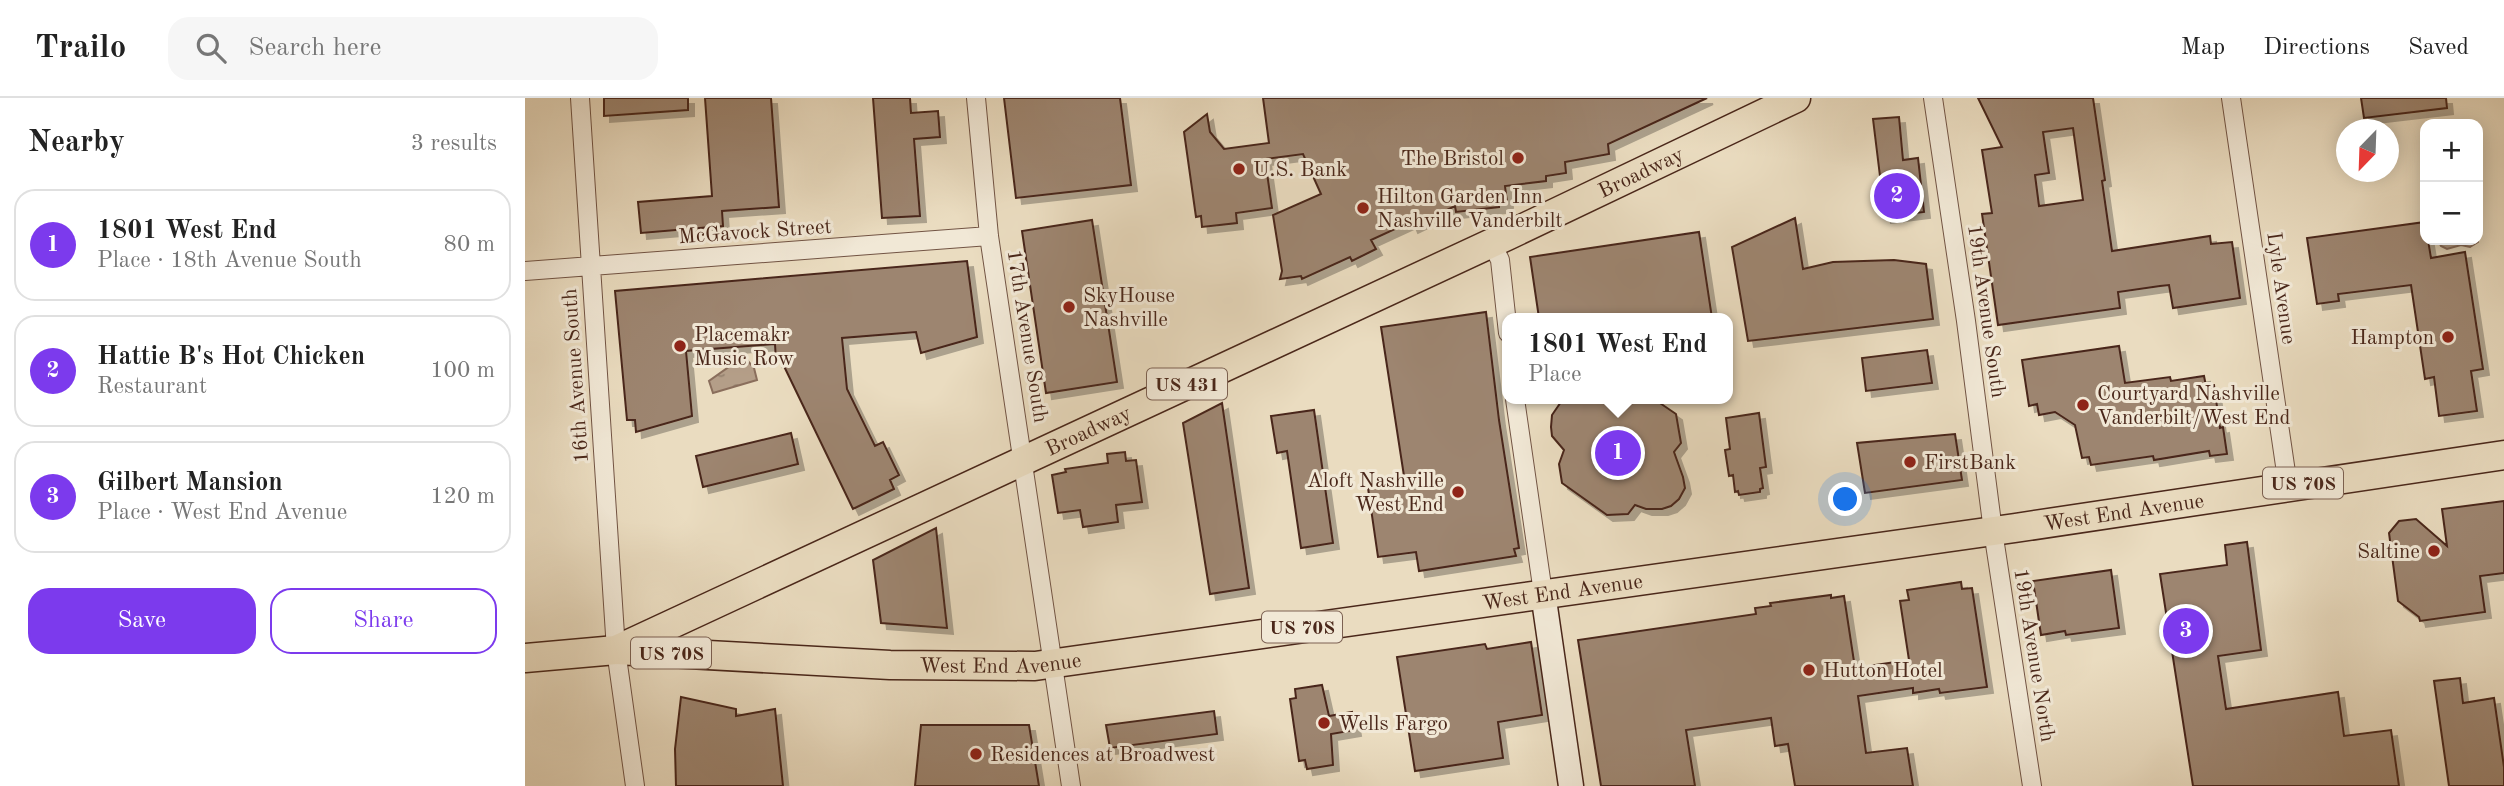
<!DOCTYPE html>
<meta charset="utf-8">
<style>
body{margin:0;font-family:"Old Standard TT",serif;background:#f6f6f6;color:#222}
.controls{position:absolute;right:21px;top:21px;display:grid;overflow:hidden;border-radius:14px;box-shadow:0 4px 18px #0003}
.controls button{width:63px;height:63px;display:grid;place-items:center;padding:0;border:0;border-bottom:2px solid #e0e0e0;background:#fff;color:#222;font:35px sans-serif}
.compass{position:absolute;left:1811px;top:21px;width:63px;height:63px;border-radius:50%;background:#fff;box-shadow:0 4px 18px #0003;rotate:203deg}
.you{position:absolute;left:1321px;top:402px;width:24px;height:24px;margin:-18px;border:5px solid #fff;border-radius:50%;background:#1a73e8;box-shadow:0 0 0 10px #1a73e833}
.badge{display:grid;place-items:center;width:46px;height:46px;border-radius:50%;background:#7c3aed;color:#fff;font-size:23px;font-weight:700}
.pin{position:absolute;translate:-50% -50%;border:4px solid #fff;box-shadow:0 2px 7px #0006}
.popup{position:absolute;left:977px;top:215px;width:231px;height:91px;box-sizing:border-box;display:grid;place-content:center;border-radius:14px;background:#fff;filter:drop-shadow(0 2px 5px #0005);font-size:23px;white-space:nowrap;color:#767676}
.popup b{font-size:26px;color:#222}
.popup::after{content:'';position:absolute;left:50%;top:100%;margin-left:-14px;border:14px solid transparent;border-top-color:#fff}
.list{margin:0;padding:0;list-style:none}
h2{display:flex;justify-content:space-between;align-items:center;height:91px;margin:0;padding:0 28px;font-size:30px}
h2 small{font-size:23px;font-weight:400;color:#767676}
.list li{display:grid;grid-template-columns:46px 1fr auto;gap:21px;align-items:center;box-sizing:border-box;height:112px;margin:0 14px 14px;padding:0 14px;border:2px solid #e0e0e0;border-radius:21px}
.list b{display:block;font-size:26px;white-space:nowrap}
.list p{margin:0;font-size:23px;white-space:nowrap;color:#767676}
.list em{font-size:23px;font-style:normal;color:#767676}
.actions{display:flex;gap:14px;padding:21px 28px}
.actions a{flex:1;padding:16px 0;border:2px solid #7c3aed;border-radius:21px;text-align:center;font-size:24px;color:#7c3aed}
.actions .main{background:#7c3aed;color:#fff}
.icon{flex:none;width:38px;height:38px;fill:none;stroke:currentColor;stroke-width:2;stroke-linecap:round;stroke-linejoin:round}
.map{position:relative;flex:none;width:1979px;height:688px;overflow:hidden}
header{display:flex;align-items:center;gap:42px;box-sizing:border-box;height:98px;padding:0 35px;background:#fff;border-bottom:2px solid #e0e0e0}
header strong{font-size:33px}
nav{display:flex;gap:38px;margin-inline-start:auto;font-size:24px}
.search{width:490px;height:63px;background:#f6f6f6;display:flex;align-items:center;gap:18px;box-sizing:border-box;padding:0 24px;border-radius:21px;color:#767676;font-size:26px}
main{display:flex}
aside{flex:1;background:#fff}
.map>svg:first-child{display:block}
</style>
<header>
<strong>Trailo</strong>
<div class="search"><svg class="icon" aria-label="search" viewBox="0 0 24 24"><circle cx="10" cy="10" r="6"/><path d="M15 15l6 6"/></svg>Search here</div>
<nav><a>Map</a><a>Directions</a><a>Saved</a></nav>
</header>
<main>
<aside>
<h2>Nearby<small>3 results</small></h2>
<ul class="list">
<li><span class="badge">1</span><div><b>1801 West End</b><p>Place · 18th Avenue South</p></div><em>80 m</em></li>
<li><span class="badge">2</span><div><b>Hattie B's Hot Chicken</b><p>Restaurant</p></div><em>100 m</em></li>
<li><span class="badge">3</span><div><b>Gilbert Mansion</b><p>Place · West End Avenue</p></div><em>120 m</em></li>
</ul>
<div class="actions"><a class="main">Save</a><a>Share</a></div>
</aside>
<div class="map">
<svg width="1979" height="688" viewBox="0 0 1979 688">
<defs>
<pattern id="water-ripples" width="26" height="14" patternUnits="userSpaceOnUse" patternTransform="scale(1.75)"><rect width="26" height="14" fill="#b49e88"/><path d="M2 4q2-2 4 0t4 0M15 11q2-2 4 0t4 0" fill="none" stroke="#94816e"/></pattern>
<filter id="shadow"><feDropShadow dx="6" dy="6" stdDeviation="0" flood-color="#0004"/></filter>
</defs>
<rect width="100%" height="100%" fill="#eadcc0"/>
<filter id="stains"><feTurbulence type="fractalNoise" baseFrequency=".00286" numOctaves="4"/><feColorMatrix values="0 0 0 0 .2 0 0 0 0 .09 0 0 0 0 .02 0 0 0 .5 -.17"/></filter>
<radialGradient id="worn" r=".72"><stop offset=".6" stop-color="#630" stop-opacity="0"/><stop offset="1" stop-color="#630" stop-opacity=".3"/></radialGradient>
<path fill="url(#water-ripples)" stroke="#8a6e5c" stroke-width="2" d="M1953,133V144L1945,149L1936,147L1922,151L1916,148L1913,142H1953Z
M222,262L229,270L232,282L188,295L184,283L208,266L213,268Z"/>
<path fill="#9d8570" stroke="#4a271a" stroke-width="2" fill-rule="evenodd" filter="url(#shadow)" d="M79,0H163V12L79,18Z
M180,0H246L254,109L197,113L198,128L116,135L113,104L187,98Z
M348,0H385L386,15L413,13L415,39L389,41L395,118L357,120Z
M479,0H595L606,87L491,100Z
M738,0H1182L1083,46L1084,56L1040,64L1041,75L1021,78V83L980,88L982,104L974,105V109L931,114L930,108L887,129L885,124L846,142L851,151L827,163L825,159L777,181L776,178L755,181L757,173L748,117L796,96L778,56L740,61L747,110L711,115L712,125L677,129L676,118L671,119L659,34L682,16L685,34L699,51L744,45Z
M1453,0H1568L1580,82L1577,83L1587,153L1685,138L1686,146L1707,144L1715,200L1648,210L1644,187L1635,188L1593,194L1595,210L1473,227L1457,116L1467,115L1457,52L1477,49ZM1548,30L1558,102L1514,108L1510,77L1524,75L1518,34Z
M1836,0H1921L1922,10L1839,20Z
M1374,19L1378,62L1393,60L1399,114L1360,119L1348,21Z
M1270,120L1278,171L1308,164L1369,162L1401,166L1408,221L1223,243L1207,149Z
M567,122L592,284L521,295L497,133Z
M1900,124V142H1903L1906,160L1940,154L1958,271L1946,273L1952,313L1914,318L1909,279L1900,281L1886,187L1813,196L1814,203L1792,206L1782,140Z
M1174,134L1187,220H1014L1005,159Z
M442,163L452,239L396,255L391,234L317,240L322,291L350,348L358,344L374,377L365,382L369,391L328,411L256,262L251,263L250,246L161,253L167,318L111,334L110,322H102L90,193Z
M961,214L974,322L994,450L989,451L991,458L894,473L891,454L853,459L842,383L879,378L856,229Z
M1594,248L1600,285L1645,279L1646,283L1679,278L1681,288L1689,287L1695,330L1698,329L1702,356L1685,358L1684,353L1629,362L1628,358L1566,367L1564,359L1557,360L1550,327L1530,314L1514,317L1512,306L1504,308L1497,262Z
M1402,252L1407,285L1341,293L1337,260Z
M1038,301H1129L1151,316L1156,345L1149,354L1158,379L1160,390L1154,401L1146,408L1137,411H1121L1110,407L1103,416L1082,417L1037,385L1034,366L1039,352L1027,338L1026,329L1027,317Z
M697,305L724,490L685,496L658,325Z
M789,312L808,445L776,450L762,353L752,355L746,318Z
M1234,315L1241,369L1235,370L1238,390L1235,391V394L1214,397L1213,393L1210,394L1208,377L1204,378L1200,352L1205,351L1201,320Z
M266,335L273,366L178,389L171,358Z
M1430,336L1437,382L1340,395L1332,345Z
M600,354L601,363L611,362L617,404L591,407L593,424L558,429L555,412L533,415L527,377L541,374L540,371L583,365L582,356Z
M1979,403V475L1955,478L1960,514L1895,523L1894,519L1873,503L1864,435L1874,423L1891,421L1922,448L1917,411Z
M411,430L422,530L356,525L348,462Z
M1722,444L1736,552L1693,558L1701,611L1813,594L1819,638L1866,632L1874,688H1668L1635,476L1702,467L1700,447Z
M1586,472L1594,530L1541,537L1540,533L1516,537L1508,483Z
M1436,484L1437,491L1447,490L1462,589L1415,595L1414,591L1388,595V590L1333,598L1341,655L1382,650L1388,688H1270L1263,646L1250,648L1246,620L1161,632L1170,688H1076L1053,542L1231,516L1230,510L1246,508L1245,505L1306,497V500L1319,498L1330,570L1384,562L1375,503L1384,502L1382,492Z
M1006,544L1017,617L973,624L978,660L890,673L872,559L960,546L962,551Z
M1935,580L1938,605L1969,600L1979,669V688H1924L1909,583Z
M797,587L804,618L827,614L830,632L806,636L808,667L782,671L780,662L774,663L765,601L771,600L770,591Z
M156,599L211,611V618L250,611L258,688H151L150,651Z
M689,613L692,636L585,650L581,627Z
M396,627H504L514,688H390Z"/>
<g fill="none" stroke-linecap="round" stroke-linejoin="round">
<defs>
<path id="street" d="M55,0L91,552L110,688
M451,0L464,138L546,688
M1408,0L1441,223L1468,433L1507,688
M1706,0L1763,388
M966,144L975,162L983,235
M0,173L464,138
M990,301L1018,495"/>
<path id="secondary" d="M1018,495L1046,688"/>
<g id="primary">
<path id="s1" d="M91,552L365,567L510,568L1490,430L1979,357"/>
<path id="s2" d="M0,560L91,552L984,137L1271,0"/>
</g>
</defs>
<use href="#street" stroke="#725444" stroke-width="20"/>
<use href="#secondary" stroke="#4a271a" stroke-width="27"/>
<use href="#primary" stroke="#4a271a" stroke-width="31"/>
<use href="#street" stroke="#f1e8d6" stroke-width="18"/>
<use href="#secondary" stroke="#f1e8d6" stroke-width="24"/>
<use href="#primary" stroke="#eadcc0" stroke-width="28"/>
</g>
<g fill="#8f2418" stroke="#f1e8d6" stroke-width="2.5">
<circle cx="993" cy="60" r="7"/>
<circle cx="714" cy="71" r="7"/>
<circle cx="838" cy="110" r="7"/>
<circle cx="544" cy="209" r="7"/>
<circle cx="1923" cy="239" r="7"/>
<circle cx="155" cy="248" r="7"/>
<circle cx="1558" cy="307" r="7"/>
<circle cx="1385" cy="364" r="7"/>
<circle cx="933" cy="394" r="7"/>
<circle cx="1909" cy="453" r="7"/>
<circle cx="1284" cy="572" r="7"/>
<circle cx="799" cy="625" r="7"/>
<circle cx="451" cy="656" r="7"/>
</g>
<g text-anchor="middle" stroke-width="6" stroke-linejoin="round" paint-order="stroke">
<g fill="#f1e8d6" stroke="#7c6152" stroke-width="2">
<rect x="622" y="270.5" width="80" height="31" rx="5"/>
<rect x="1738" y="369.5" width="80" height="31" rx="5"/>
<rect x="737" y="513.5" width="80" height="31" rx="5"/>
<rect x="106" y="539.5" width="80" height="31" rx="5"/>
</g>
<g font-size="19" font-weight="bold" fill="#4a271a">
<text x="662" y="293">US 431</text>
<text x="1778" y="392">US 70S</text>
<text x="777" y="536">US 70S</text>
<text x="146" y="562">US 70S</text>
</g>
<g font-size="21" fill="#4a271a" stroke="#f1e8d6" text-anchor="start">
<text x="979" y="67" text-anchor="end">The Bristol</text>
<text x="728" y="78">U.S. Bank</text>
<text x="852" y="105">Hilton Garden Inn<tspan x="852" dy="24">Nashville Vanderbilt</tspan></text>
<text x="558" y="204">SkyHouse<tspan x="558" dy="24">Nashville</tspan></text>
<text x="169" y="243">Placemakr<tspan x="169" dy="24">Music Row</tspan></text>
<text x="1909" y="246" text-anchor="end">Hampton</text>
<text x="1572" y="302">Courtyard Nashville<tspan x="1572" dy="24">Vanderbilt/West End</tspan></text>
<text x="1399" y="371">FirstBank</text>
<text x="919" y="389" text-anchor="end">Aloft Nashville<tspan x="919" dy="24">West End</tspan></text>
<text x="1895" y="460" text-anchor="end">Saltine</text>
<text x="1298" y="579">Hutton Hotel</text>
<text x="813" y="632">Wells Fargo</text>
<text x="465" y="663">Residences at Broadwest</text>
</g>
<g font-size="21" fill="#4a271a" stroke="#f1e8d6">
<text dy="7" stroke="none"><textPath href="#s2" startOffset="1222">Broadway</textPath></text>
<text transform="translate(230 133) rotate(-4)" y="7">McGavock Street</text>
<text transform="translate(1757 190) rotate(82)" y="7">Lyle Avenue</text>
<text transform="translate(1462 213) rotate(82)" y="7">19th Avenue South</text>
<text transform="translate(503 238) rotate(81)" y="7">17th Avenue South</text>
<text transform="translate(50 278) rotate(-94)" y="7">16th Avenue South</text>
<text dy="7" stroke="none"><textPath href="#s2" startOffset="612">Broadway</textPath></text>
<text dy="7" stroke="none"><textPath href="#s1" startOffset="1519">West End Avenue</textPath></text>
<text dy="7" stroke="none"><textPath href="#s1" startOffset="952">West End Avenue</textPath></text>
<text transform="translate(1510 557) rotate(81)" y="7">19th Avenue North</text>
<text dy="7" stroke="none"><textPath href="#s1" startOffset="385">West End Avenue</textPath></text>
</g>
</g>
<rect width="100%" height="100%" filter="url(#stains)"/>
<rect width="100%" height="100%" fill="url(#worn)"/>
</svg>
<div class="controls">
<button>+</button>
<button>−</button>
</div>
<svg class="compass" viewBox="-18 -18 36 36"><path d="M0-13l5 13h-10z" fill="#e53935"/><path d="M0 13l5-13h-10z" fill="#767676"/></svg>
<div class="you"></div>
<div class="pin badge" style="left:1093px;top:355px">1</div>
<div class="popup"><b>1801 West End</b>Place</div>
<div class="pin badge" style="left:1372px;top:98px">2</div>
<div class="pin badge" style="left:1661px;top:533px">3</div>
</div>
</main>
